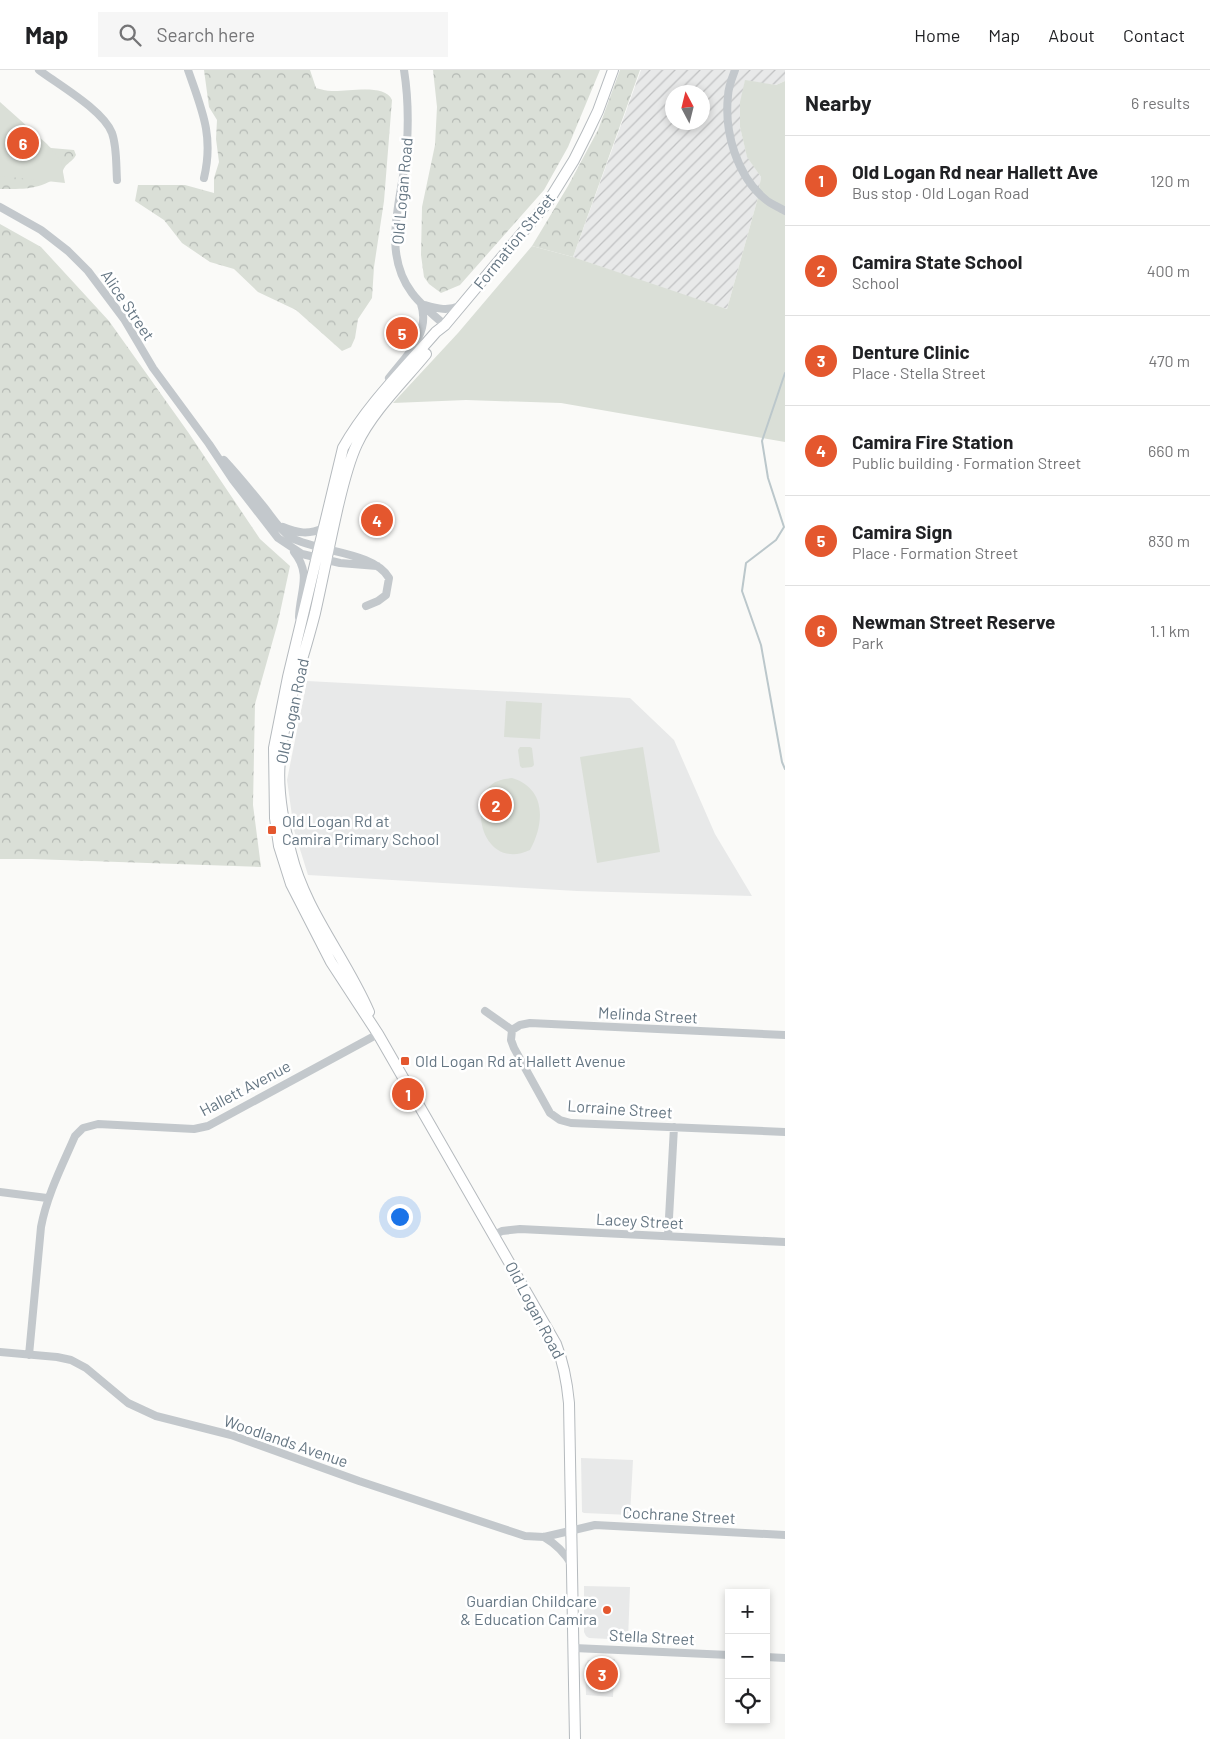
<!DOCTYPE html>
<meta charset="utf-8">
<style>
body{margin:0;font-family:Barlow,sans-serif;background:#f6f6f6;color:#202124}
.controls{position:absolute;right:15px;bottom:15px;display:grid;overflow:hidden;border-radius:0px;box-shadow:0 2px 8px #0003}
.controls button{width:45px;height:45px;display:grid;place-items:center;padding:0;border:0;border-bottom:1px solid #e0e0e0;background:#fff;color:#202124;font:25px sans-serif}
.compass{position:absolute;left:665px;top:15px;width:45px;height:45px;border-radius:50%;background:#fff;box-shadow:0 2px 8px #0003;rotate:353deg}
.you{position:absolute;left:399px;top:1146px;width:18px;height:18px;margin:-12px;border:4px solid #fff;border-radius:50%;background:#1a73e8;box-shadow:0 0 0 8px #1a73e833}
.badge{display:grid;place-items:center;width:32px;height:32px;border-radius:50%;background:#e4572e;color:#fff;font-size:16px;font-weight:700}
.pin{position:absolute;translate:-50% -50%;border:2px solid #fff;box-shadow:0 1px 5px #0006}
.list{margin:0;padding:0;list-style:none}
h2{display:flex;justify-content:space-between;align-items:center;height:65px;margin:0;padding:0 20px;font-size:21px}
h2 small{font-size:16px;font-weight:400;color:#757577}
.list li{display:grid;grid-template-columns:32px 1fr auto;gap:15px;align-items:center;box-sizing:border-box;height:90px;padding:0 20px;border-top:1px solid #e0e0e0}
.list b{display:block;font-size:19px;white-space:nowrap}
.list p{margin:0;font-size:16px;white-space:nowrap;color:#757577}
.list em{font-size:16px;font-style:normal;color:#757577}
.icon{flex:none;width:28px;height:28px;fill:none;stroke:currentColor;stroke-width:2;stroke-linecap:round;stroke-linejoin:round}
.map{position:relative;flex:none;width:785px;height:1669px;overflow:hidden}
header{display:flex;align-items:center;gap:30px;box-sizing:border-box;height:70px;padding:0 25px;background:#fff;border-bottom:1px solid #e0e0e0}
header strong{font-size:24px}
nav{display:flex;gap:28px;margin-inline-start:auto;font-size:18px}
.search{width:350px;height:45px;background:#f6f6f6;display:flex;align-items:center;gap:12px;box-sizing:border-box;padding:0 18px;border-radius:0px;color:#757577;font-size:19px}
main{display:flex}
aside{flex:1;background:#fff}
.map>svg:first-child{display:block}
</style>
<header>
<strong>Map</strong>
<div class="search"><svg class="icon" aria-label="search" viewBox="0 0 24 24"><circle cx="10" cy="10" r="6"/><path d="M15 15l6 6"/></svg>Search here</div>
<nav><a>Home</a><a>Map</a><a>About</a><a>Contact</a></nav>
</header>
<main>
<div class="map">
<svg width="785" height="1669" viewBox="0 0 785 1669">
<defs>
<pattern id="industrial-furrows" width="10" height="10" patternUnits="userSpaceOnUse" patternTransform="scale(1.25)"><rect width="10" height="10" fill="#e8e9e9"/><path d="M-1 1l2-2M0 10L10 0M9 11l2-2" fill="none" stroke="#c0c1c2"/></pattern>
<pattern id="forest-crowns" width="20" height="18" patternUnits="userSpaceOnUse" patternTransform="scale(1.25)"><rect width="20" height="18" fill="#dadfd7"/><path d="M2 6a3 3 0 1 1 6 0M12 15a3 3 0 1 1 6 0" fill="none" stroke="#b4b9b4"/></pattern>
</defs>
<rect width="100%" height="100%" fill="#fafaf8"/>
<path fill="#e8e9e9" d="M307,611L630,628L674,670L715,764L752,826L577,821L308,805L294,760L287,710Z
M581,1388L633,1390L630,1445L584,1443L582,1442Z
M584,1516L630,1517L628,1570L589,1568L586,1566L584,1562Z
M615,1589L613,1627L586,1625L585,1595L588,1590Z"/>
<path fill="url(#industrial-furrows)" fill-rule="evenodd" d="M641,0H785V11L776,15L745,11L740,57L747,86L761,107L757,131L727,239L653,215L573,187ZM672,22H702V52H672Z"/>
<path fill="url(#forest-crowns)" d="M204,0H310L316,18C321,19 326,21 332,21C347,22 385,13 392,30L384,131L374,197L372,228L358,249L355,268L351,277L342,281L296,240L258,222L234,199L210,192L182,173L164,150L135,131L138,115H185L214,123V108L219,92L216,69L217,50L209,37Z
M433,0H600L568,77L544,120L460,215L441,223L429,214L424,207L421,185L422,137L435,75L437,37Z
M620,0H640L573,187L532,176L568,116L598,60Z
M0,40L51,78L74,80L76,85C71,94 65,92 62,104C40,120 26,119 0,119Z
M0,154L41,177L109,251L188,362L260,469L290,496L278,552L255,634L253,735L261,797L32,789H0Z"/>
<path fill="#dadfd7" d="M745,10L776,15L785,11V372L561,333L466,330L393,333L458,263L532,176L573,187L727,239L757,131L761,107L747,87L740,57V32Z
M0,32L47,74L61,91L65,113L0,106Z
M506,631L542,633L540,669L504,667Z
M520,677H530L532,678L534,695L532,697L522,698L520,696L518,680Z
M643,677L660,782L597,793L580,687Z
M512,708C546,718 545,753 530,780C498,795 478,767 481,737C482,729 483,722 490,716C496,710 504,709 512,708Z"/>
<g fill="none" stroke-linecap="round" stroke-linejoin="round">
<path stroke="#bbc7cb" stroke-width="2" d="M785,303L762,371L768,408L784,457L776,470L746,493L742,521L761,575L782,692L785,699"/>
<defs>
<path id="major" d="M369,942C346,888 305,841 291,783C284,756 277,718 280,690C284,640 303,591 315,543C323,507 330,471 338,436C343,415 348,393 357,374C372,342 403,312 426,284
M575,1669L569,1333C567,1312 564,1294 556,1274L378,964L331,892L291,814L279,776L275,748L274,678L288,607L343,378C367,335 404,299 436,262L445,255L548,132L574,90L587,64L598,41L613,0"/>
</defs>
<use href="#major" stroke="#b5babe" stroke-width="12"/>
<path stroke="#c3c8cc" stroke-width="8" d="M39,0C59,15 103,40 112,63C117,77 116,95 117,110
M188,0C202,40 214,66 204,108
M404,0C409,31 409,69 404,100C398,140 384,186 412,223C421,235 433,245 445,255
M735,0C732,8 728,18 728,26C724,62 737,106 765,129C770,134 779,137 785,141
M0,137L41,160L68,181L88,201L124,249L153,298L209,374L233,410L278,468L302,484L340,493L377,496
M425,235C438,239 448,241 460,236
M389,308C406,286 431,264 421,234
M224,390C238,405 251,421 264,437C272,447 280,461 292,468C318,482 375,482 389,508L386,525L378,531L366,536
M283,457C297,463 309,465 323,458
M294,482C312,504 300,521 299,547
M485,941L512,960L511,970L514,978L550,1043L560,1050L571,1053L785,1062
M512,960L520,955L530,953L785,965
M0,1122L47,1128
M494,1165L502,1161L520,1159L785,1172
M668,1166L674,1057
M0,1282L57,1287L71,1290L86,1298L128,1333L156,1346L231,1365L359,1411L525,1466L544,1467L595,1455L785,1465
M29,1285L41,1157C47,1125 62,1096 75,1066L83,1058L98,1054L194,1059L208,1056L378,964
M544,1467C556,1474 565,1483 572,1495
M574,1578L729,1585
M766,1587L785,1588"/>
<use href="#major" stroke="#fff" stroke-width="10"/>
</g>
<g fill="#e4572e" stroke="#fff" stroke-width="2">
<rect x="267" y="755" width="10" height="10" rx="2.5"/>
<rect x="400" y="986" width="10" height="10" rx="2.5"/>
<circle cx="607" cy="1540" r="5"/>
</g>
<g text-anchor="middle" stroke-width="5" stroke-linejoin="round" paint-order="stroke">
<g font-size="16" fill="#657683" stroke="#fff">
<text transform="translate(402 121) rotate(-85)" y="6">Old Logan Road</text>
<text transform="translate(514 171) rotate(-51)" y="6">Formation Street</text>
<text transform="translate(128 235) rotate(56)" y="6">Alice Street</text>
<text transform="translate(292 641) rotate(-78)" y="6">Old Logan Road</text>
<text transform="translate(648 945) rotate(3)" y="6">Melinda Street</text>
<text transform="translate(245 1018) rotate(-28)" y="6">Hallett Avenue</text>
<text transform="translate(620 1039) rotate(4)" y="6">Lorraine Street</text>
<text transform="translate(640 1151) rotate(3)" y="6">Lacey Street</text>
<text transform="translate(535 1240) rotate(62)" y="6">Old Logan Road</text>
<text transform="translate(286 1371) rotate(19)" y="6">Woodlands Avenue</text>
<text transform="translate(679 1445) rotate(3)" y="6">Cochrane Street</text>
<text transform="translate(652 1567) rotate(3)" y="6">Stella Street</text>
</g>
<g font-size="16" fill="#657683" stroke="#fff" text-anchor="start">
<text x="282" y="757">Old Logan Rd at<tspan x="282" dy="18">Camira Primary School</tspan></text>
<text x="415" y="997">Old Logan Rd at Hallett Avenue</text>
<text x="597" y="1537" text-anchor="end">Guardian Childcare<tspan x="597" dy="18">&amp; Education Camira</tspan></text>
</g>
</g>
</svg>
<div class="controls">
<button>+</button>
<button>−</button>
<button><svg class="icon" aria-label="locate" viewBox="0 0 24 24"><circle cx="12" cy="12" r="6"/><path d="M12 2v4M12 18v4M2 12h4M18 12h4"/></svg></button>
</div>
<svg class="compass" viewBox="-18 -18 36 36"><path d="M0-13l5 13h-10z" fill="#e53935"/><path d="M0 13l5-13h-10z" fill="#757577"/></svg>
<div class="you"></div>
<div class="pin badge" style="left:408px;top:1024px">1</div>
<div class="pin badge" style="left:496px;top:735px">2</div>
<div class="pin badge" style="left:602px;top:1604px">3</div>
<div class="pin badge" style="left:377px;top:450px">4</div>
<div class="pin badge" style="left:402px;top:263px">5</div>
<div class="pin badge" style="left:23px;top:73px">6</div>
</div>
<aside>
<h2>Nearby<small>6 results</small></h2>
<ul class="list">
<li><span class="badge">1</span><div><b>Old Logan Rd near Hallett Ave</b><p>Bus stop · Old Logan Road</p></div><em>120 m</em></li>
<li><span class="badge">2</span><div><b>Camira State School</b><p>School</p></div><em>400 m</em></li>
<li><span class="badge">3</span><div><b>Denture Clinic</b><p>Place · Stella Street</p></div><em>470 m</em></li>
<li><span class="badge">4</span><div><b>Camira Fire Station</b><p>Public building · Formation Street</p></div><em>660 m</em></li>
<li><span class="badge">5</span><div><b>Camira Sign</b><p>Place · Formation Street</p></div><em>830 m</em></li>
<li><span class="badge">6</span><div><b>Newman Street Reserve</b><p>Park</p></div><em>1.1 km</em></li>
</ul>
</aside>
</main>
